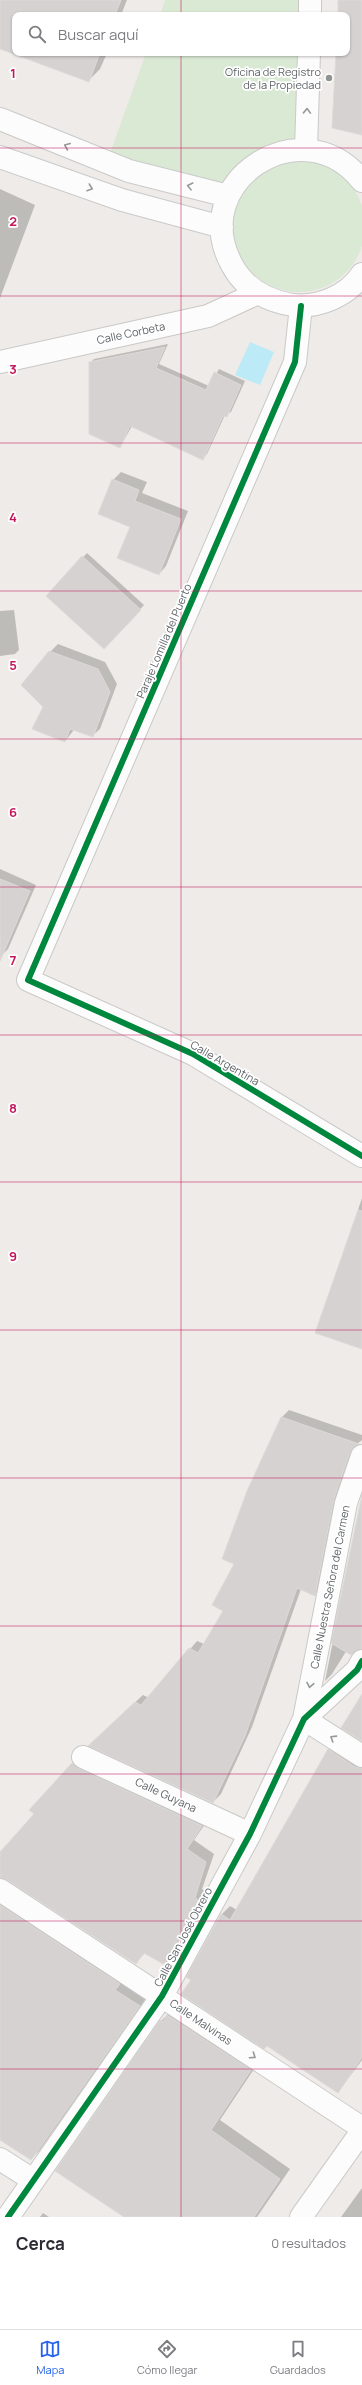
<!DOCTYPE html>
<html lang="es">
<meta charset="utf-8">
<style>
body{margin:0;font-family:Manrope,sans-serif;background:#f7f7f7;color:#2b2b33}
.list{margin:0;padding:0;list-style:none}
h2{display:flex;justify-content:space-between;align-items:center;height:52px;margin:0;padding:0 16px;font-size:17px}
h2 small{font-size:13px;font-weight:400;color:#7c7c81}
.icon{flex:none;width:22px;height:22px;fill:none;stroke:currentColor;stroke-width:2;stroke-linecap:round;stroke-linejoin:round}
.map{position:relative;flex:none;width:362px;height:2217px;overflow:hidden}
.search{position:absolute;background:#fff;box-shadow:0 1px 3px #0004;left:12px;right:12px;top:12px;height:44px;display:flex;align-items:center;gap:10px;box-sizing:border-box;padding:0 14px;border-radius:8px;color:#7c7c81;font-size:15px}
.sheet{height:112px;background:#fff}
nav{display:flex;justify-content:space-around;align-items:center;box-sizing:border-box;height:56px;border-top:1px solid #e1e1e2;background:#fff;font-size:11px;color:#7c7c81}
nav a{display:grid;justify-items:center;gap:2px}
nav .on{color:#2563eb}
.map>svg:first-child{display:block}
</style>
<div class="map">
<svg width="362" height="2217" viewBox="0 0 362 2217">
<rect width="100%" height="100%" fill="#eeebe8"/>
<path fill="#dae9d4" d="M165,0H310V15H160Z
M146,53H309L306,150L282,152L228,196L107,162Z
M233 226a66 66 0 1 1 132 0a66 66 0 1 1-132 0Z"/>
<path fill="#bdeaf7" d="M250,342L274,352L260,385L235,375Z"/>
<path fill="#0003" d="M0,0H127L121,15H15V53H107L100,69L89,80L0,48Z
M0,189L35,205L0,298Z
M168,344L159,364L209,386L219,369L245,381L231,412L225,415L207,454L203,458L132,426L120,447L90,363L94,359Z
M121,472L147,482L142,493L188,511L166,566L159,574L131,527L113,480Z
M87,553L144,605L108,644L47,596Z
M14,610L19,650L15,654L0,656V611Z
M58,644L105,662L117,684L100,729L92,736L74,730L65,741L44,707L50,652Z
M0,869L36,885L8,949L2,955H0Z
M362,1198V1348L316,1333Z
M289,1410L362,1435V1440L357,1444L342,1490L323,1587L315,1594L301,1589L252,1727L221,1794L213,1802L97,1738L143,1695L149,1698L197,1641L204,1644L225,1610L236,1563L281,1418Z
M362,1498V1626L332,1674L325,1681Z
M338,1741L362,1755V2060L338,2092L188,1977L222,1914L230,1906L237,1910L329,1750Z
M81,1756L210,1817L194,1840L214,1854L202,1889L207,1892L173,1955L165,1964L145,1953L135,1963L7,1879L0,1878V1853L36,1814L30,1810Z
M0,1891L147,1998L39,2151L31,2159L0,2138Z
M171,2011L260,2060L220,2120L290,2169L257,2217H126L161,2021Z
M362,2188V2217H341Z
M43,2213L49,2217H40Z"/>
<path fill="#d5d2d1" stroke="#dddad8" d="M0,0H121L115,15H15V53H100L89,82L0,49Z
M338,0H362V135L332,128L336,53H347V15H338Z
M165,347L156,368L206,390L214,372L241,385L227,417L223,416L203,460L130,426L120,448L89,434V362Z
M112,479L139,490L135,501L181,519L159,575L117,558L130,527L98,514Z
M82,556L141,610L104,649L46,596Z
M49,651L98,669L110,692L93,737L70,729L65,742L32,729L43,707L21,685Z
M0,879L30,891L0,961Z
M358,1210L362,1211V1349L315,1333Z
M281,1417L359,1444L350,1452L334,1499L315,1596L297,1588L245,1736L213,1803L88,1746L135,1702L141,1705L189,1648L198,1653L223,1611L212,1605L234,1564L222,1559L247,1491Z
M362,1495V1649L351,1655L331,1643Z
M362,1694V1741L341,1728Z
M328,1749L355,1767L362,1768V2057L338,2093L267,2046L264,2049L181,1994L191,1980L186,1977L221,1914L230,1920Z
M72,1763L78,1768L202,1826L187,1849L206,1862L195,1898L200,1901L165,1965L144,1953L136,1964L7,1880L0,1878V1852L34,1814L29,1810Z
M0,1905L120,1984L115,1990L140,2006L31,2160L0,2140Z
M167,2015L251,2070L211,2130L280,2179L254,2217H124L55,2171L160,2020L163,2022Z"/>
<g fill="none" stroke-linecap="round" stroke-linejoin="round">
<defs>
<path id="street" d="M310,15V0
M306,150L309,53
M301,306L295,362L28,980L193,1054L362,1156
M0,362L208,316L258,293
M304,1719L346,1503L362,1456
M304,1719L362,1756
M83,1757L250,1834
M0,1890L362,2128
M0,2159L33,2180
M8,2217L162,1996L250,1834L304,1719L357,1670L362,1661"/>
<path id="secondary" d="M0,119L129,171L228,196
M0,157L122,200L222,227
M362,181C303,106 186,181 232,265C245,289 267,301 293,305C318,308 348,296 362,274
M301,2217L362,2131"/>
</defs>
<use href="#street" stroke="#cac9c8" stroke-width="24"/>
<use href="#secondary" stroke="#cacaca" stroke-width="24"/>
<use href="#street" stroke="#fcfcfc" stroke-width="22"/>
<use href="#secondary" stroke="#fcfcfc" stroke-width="22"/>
<defs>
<path id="cycleway" d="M301,306L295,362L28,980L193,1054L362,1156
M8,2217L162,1996L250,1834L304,1719L357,1670L362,1661"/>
</defs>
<use href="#cycleway" stroke="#fff" stroke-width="8"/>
<use href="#cycleway" stroke="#00873e" stroke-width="6"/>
</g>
<defs><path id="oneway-chevron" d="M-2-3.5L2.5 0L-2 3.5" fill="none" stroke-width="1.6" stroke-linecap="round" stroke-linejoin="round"/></defs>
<g stroke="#95999a">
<use href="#oneway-chevron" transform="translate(307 111) rotate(-88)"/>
<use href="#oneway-chevron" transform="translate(67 146) rotate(-158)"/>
<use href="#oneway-chevron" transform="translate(190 186) rotate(-166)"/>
<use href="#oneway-chevron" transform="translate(90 188) rotate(19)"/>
<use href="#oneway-chevron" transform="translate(310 1685) rotate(101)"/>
<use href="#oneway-chevron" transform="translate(333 1738) rotate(-148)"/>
<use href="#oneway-chevron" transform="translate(253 2056) rotate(34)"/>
</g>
<path fill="none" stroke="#c2185b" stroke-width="1" stroke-opacity="0.55" d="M181,0V15M181,53V2217M0,148H362M0,296H362M0,443H362M0,591H362M0,739H362M0,887H362M0,1035H362M0,1182H362M0,1330H362M0,1478H362M0,1626H362M0,1774H362M0,1921H362M0,2069H362"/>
<circle fill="#909394" stroke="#fff" stroke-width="1.5" cx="329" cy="78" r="4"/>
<g text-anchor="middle" stroke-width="3.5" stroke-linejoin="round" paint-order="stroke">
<g font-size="11" fill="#5e6366" stroke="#fff" text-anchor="end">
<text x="321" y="76">Oficina de Registro<tspan x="321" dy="13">de la Propiedad</tspan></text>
</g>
<g font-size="11" fill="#5e6366" stroke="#fff">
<text transform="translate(131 333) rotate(-12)" y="4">Calle Corbeta</text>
<text transform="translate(164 641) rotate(-67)" y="4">Paraje Lomilla del Puerto</text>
<text transform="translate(225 1063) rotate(30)" y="4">Calle Argentina</text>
<text transform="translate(330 1587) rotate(-79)" y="4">Calle Nuestra Señora del Carmen</text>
<text transform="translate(166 1795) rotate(25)" y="4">Calle Guyana</text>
<text transform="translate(183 1937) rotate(-62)" y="4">Calle San José Obrero</text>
<text transform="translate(201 2022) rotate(34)" y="4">Calle Malvinas</text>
</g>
</g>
<g font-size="13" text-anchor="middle" font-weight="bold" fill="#c2185b" stroke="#fff" stroke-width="3.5" stroke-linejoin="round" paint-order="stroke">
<text x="13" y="78">1</text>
<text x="13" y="226">2</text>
<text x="13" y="374">3</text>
<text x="13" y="522">4</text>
<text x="13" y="670">5</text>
<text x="13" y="817">6</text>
<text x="13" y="965">7</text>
<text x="13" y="1113">8</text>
<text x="13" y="1261">9</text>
</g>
</svg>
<div class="search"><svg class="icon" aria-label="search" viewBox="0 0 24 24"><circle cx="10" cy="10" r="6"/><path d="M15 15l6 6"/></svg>Buscar aquí</div>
</div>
<section class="sheet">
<h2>Cerca<small>0 resultados</small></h2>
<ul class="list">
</ul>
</section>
<nav>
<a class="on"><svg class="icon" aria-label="map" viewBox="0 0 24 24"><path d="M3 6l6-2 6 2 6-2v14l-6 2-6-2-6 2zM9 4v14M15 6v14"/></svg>Mapa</a>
<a><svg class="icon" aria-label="directions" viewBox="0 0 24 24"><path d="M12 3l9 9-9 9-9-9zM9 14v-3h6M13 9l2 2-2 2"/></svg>Cómo llegar</a>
<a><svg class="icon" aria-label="saved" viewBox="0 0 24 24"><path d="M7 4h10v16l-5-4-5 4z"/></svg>Guardados</a>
</nav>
